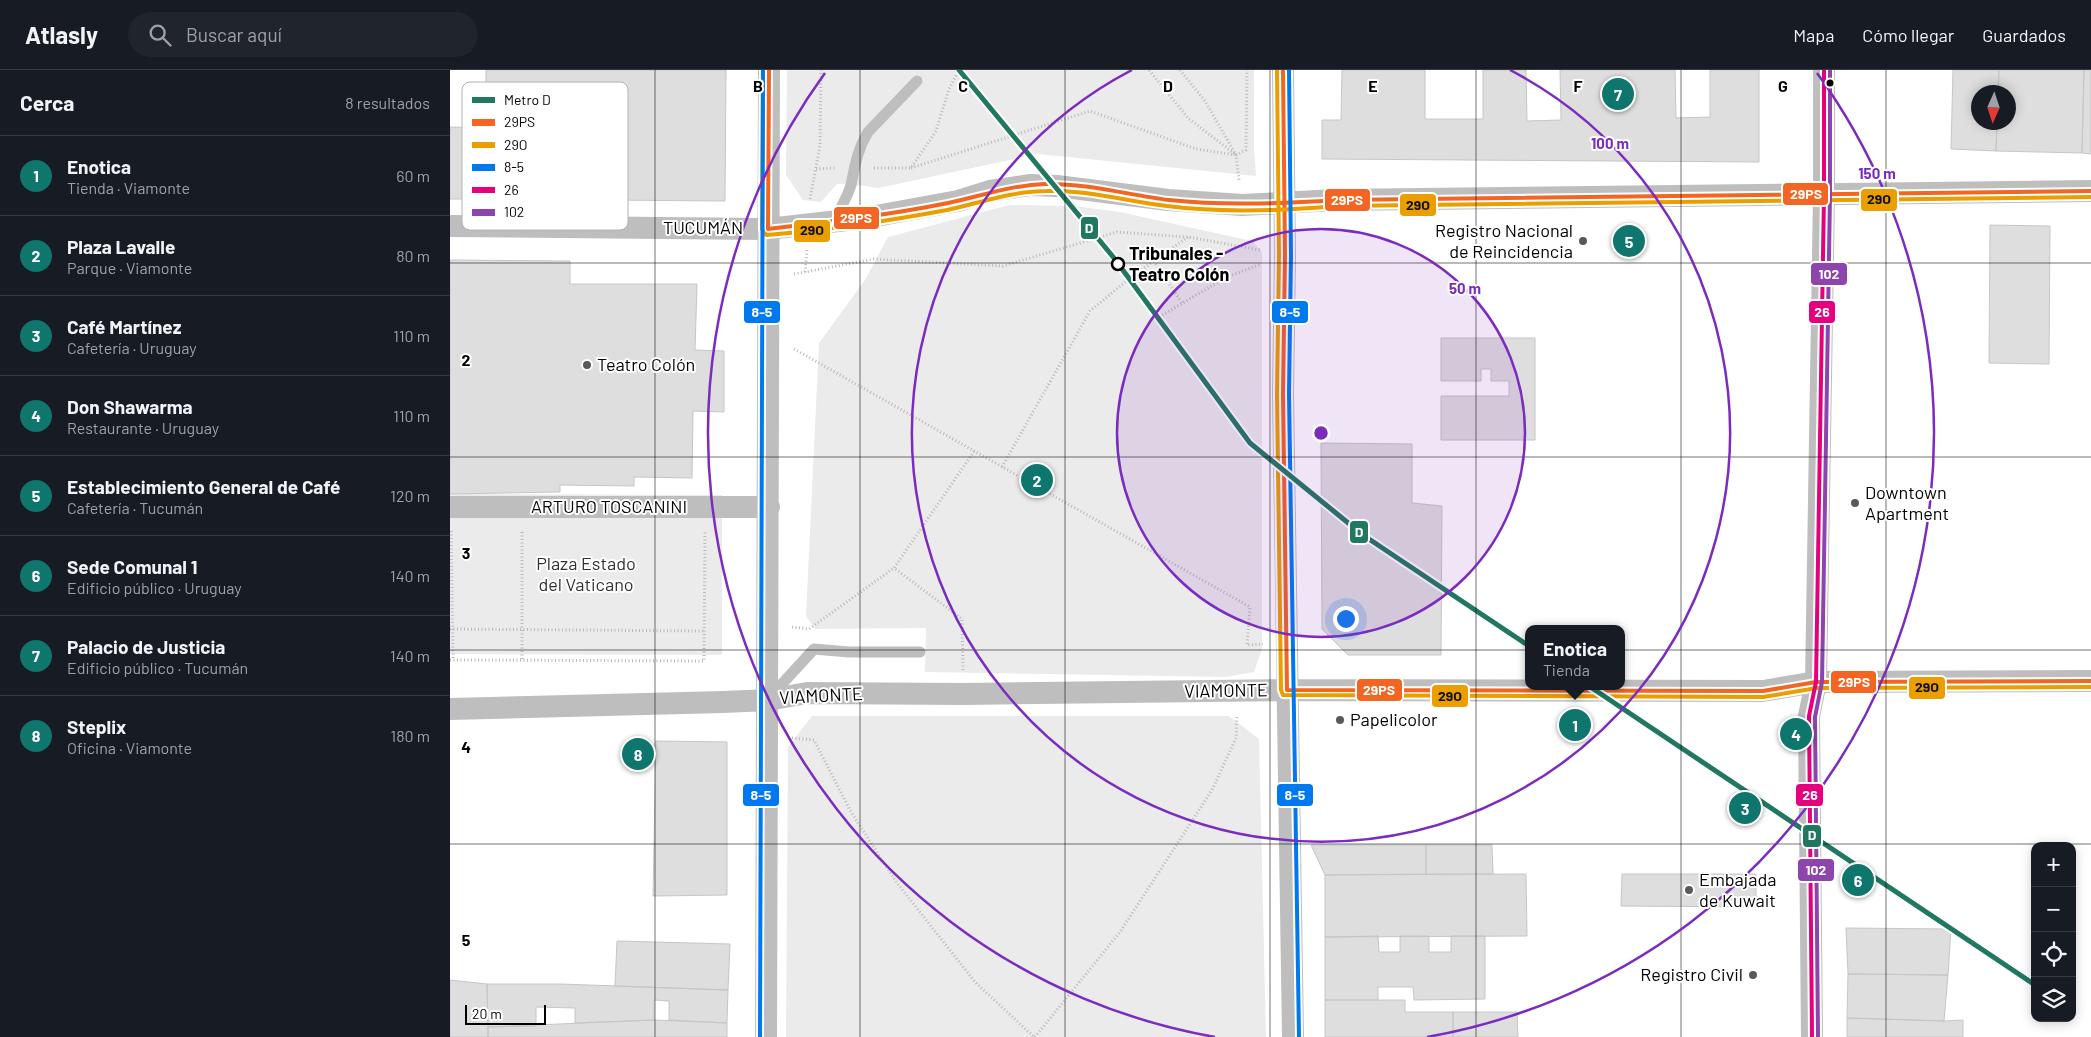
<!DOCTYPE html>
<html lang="es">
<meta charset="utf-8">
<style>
body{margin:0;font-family:Barlow,sans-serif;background:#20242c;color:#f1f3f6}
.controls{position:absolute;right:15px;bottom:15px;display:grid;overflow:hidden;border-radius:10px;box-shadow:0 2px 12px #0003}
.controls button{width:45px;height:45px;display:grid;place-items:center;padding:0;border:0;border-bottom:1px solid #363941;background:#171b24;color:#f1f3f6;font:25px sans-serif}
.compass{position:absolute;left:1521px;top:15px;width:45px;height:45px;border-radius:50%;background:#171b24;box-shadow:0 2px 12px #0003;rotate:183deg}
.scale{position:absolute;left:15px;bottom:12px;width:81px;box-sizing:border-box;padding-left:5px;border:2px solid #000;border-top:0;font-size:14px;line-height:18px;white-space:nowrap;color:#000;-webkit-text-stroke:4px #fff;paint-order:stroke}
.you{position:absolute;left:895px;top:548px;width:18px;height:18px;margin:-12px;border:4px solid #fff;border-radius:50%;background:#1a73e8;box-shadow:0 0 0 8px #1a73e833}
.badge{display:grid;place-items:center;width:32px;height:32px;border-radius:50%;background:#0f766e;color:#fff;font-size:16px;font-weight:700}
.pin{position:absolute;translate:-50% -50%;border:2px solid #fff;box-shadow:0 1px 5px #0006}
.popup{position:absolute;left:1075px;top:555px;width:100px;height:65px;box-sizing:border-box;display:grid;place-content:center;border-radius:10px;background:#171b24;filter:drop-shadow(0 1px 4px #0005);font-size:16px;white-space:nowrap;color:#9ea1a6}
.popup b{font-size:19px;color:#f1f3f6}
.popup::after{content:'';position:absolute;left:50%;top:100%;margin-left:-10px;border:10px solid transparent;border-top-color:#171b24}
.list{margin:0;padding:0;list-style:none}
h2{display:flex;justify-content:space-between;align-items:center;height:65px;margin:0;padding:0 20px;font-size:21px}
h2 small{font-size:16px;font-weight:400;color:#9ea1a6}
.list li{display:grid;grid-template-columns:32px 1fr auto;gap:15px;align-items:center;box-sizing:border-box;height:80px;padding:0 20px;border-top:1px solid #363941}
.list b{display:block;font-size:19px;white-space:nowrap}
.list p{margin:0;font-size:16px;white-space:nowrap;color:#9ea1a6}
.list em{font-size:16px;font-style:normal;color:#9ea1a6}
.icon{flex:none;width:28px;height:28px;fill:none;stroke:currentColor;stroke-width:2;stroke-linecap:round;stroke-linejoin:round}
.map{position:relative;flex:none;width:1641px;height:967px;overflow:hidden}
header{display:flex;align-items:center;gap:30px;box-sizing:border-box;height:70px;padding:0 25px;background:#171b24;border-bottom:1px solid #363941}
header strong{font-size:24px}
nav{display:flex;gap:28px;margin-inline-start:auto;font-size:18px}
.search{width:350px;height:45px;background:#20242c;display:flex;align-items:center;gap:12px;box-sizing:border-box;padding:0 18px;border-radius:28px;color:#9ea1a6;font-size:19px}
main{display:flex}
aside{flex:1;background:#171b24}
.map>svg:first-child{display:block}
</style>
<header>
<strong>Atlasly</strong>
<div class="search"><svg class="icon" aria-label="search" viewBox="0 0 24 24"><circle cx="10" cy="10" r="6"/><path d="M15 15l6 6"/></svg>Buscar aquí</div>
<nav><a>Mapa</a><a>Cómo llegar</a><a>Guardados</a></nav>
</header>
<main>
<aside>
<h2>Cerca<small>8 resultados</small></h2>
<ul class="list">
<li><span class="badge">1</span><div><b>Enotica</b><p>Tienda · Viamonte</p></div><em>60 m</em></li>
<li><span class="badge">2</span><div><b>Plaza Lavalle</b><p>Parque · Viamonte</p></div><em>80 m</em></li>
<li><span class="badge">3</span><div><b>Café Martínez</b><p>Cafetería · Uruguay</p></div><em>110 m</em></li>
<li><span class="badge">4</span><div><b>Don Shawarma</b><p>Restaurante · Uruguay</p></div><em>110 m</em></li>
<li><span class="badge">5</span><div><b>Establecimiento General de Café</b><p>Cafetería · Tucumán</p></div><em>120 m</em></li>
<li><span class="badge">6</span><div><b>Sede Comunal 1</b><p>Edificio público · Uruguay</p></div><em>140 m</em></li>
<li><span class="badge">7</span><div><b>Palacio de Justicia</b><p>Edificio público · Tucumán</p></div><em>140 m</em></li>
<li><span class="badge">8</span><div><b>Steplix</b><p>Oficina · Viamonte</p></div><em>180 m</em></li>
</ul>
</aside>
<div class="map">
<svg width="1641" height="967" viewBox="0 0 1641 967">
<rect width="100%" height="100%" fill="#fff"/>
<path fill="#ebebeb" d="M337,0H804V78L806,106L588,84L428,118L401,114H387L371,132L353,130L336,105Z
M559,135L625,136L670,142L802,171L812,182V579L804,602L776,607L475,602L476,558L365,559L356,546L369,273L415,210L438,167Z
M0,424L272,425V585L0,584Z
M362,646H779L809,669L816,967H336L338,677Z"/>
<path fill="#dedede" stroke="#c6c6c6" d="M36,0H276L275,131L35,129Z
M892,0H975V49H1033V0H1076L1077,51L1111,50L1110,0H1225L1226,48L1260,47V0H1309V92L872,89V50H891Z
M1503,0H1549L1548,22H1528V52H1547L1546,81L1501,79Z
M1549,0H1634L1632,83L1546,81L1547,52H1558V22H1548Z
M1634,0H1641V84L1632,83Z
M0,57L36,58L35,129H0Z
M1540,155L1600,156L1599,294L1539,293Z
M0,190L120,191V214H247L245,280L274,281V342L243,341L242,408L184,407V416L110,415V422L0,424Z
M991,268H1085V370H991V326H1059V311H1041V299H1031V311H991Z
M871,373L962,374V433L992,436L991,585H898L872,559Z
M206,671L277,672V825L203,826Z
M861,775H976V804L875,805Z
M976,775H1042L1043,804H976Z
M1076,804L1077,866L875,867V805Z
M1172,804H1306V837L1171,836Z
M1396,858L1501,859L1498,905L1398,904Z
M928,866L929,882H950V866H979V882H1001V866H1035V929L964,930L963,917H928V930H875V867Z
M167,871L280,874L278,920L165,916Z
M1398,904L1498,905L1494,951L1397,948Z
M0,910L37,914L38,967H0Z
M37,914H111L278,920L277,953L219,950V931L204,930V950L125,953V938L86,937V956L38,957Z
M875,930H955V942H1003V967H875Z
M1003,942H1067L1068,967H1003Z
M1397,948L1494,951L1513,950V967H1397Z
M204,950L277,953V967H38V957Z"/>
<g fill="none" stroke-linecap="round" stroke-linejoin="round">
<path stroke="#b9b9b9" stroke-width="3" stroke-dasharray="1 2.5" stroke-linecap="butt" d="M730,0L755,31L786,85L789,110
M786,85L796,80L797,0
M424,98H461L486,61L499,19L509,0
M461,98L640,41L746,79L786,85L738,48L699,0
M366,99L385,98
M360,129L370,76L371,0
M704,191L732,233
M355,202L357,180
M344,204L424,189L553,196L667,162L738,167L810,180
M680,208L709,247L777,207L811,194
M344,279L800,537L797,575L813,574
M552,397L640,241L680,208L738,167
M1,461L3,590
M72,462V590
M342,557L359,559L444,498
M0,559L254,561
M0,590L254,591L255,462
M513,600L512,549L444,498L525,380
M342,668L364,670L401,742L447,813L525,912L584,967
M585,967L670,862L762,720L786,668L787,645"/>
<path stroke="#bebebe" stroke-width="11" d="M383,152C390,140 397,128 401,115C405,96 407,80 418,62L467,11
M320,627L364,579L399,582H470"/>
<path stroke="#bebebe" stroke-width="22" d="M833,0L835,185L833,324L843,967
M0,156L318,159L415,148L508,131L540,121L581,115L607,116L718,130L792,135L886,130L1641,121
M0,437H319
M0,639L273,632L318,630L357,623L514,624L837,620L1313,621L1366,612L1641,611
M316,967L319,0
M1362,967L1359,646L1366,612L1374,125V0"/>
<defs>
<path id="bus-1" d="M319,0L318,159C378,152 439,145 498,133C531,126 562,115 595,114C637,113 678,125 719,130C775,136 830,134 886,130L1641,121
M833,0L835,185L833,324L837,620L1313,621L1366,612L1641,611"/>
<path id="bus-2" d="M313,0L312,159L314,163L317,165C377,160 438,151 497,140C530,133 562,121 597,121C637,120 677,131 717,136C773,143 830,141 886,136L1641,127
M827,0L829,185L827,324L831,620L833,625L1313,627L1367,618L1641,617"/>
<path id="bus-3" d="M839,0L841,185L839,324L849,967
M310,967L313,0"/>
<path id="bus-4" d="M1362,967L1359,646L1366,612L1374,125V0"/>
<path id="bus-5" d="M1368,967L1365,647L1372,612L1380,125V0"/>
</defs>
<use href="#bus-1" stroke="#fff" stroke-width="8"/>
<use href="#bus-2" stroke="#fff" stroke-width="8"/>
<use href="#bus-3" stroke="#fff" stroke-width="8"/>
<use href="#bus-4" stroke="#fff" stroke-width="8"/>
<use href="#bus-5" stroke="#fff" stroke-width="8"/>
<use href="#bus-1" stroke="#f26522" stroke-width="4"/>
<use href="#bus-2" stroke="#eb9e00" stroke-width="4"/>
<use href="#bus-3" stroke="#0079ef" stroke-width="4"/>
<use href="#bus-4" stroke="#e5007d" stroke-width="4"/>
<use href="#bus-5" stroke="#8e44ad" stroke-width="4"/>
<defs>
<path id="metro-1" d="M509,0L664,188L800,373L913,465L1079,576
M1139,616L1585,915"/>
</defs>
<use href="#metro-1" stroke="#fff" stroke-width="9"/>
<use href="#metro-1" stroke="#217861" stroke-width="5"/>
</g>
<path fill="none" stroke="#000" stroke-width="1" stroke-opacity="0.55" d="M205,0V967M410,0V967M615,0V967M820,0V967M1026,0V967M1231,0V967M1436,0V967M0,193H1641M0,387H1641M0,580H1641M0,774H1641"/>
<circle cx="871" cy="363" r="204" fill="#7b2cbf" fill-opacity=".12"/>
<g fill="none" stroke="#7b2cbf" stroke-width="2.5">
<circle cx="871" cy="363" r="204"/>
<path d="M1060 0A409 409 0 1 1 682 0"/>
<path d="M765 967A613 613 0 0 1 375 3M1367 3A613 613 0 0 1 977 967"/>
</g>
<circle fill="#000" stroke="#fff" stroke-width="2" cx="1380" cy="13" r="4.5"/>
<g fill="#595959" stroke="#fff" stroke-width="2">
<circle cx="1133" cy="171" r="5"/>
<circle cx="137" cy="295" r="5"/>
<circle cx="1405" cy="433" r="5"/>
<circle cx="890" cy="650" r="5"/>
<circle cx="1239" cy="820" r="5"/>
<circle cx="1303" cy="905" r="5"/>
</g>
<circle fill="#fff" stroke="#000" stroke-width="2.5" cx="668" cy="194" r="6"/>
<g text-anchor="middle" stroke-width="4" stroke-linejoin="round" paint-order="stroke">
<g font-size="18" fill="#000" stroke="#fff">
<text x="253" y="164">TUCUMÁN</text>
<text x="159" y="443">ARTURO TOSCANINI</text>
<text transform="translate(776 621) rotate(-1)" y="6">VIAMONTE</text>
<text transform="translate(371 626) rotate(-3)" y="6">VIAMONTE</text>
</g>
<g font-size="18" fill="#000" stroke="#fff" text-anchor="start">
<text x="1123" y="167" text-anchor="end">Registro Nacional<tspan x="1123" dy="21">de Reincidencia</tspan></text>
<text x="147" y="301">Teatro Colón</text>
<text x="1415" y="429">Downtown<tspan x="1415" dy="21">Apartment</tspan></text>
<text x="900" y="656">Papelicolor</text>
<text x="1249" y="816">Embajada<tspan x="1249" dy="21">de Kuwait</tspan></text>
<text x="1293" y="911" text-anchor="end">Registro Civil</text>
</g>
<g font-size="18" font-weight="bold" fill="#000" stroke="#fff" text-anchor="start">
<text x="679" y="190">Tribunales -<tspan x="679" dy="21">Teatro Colón</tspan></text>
</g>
<g font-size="18" fill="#313131" stroke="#fff">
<text x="136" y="500">Plaza Estado<tspan x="136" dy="21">del Vaticano</tspan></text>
</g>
</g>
<rect x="12" y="12" width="166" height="148" rx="8" fill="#fff" stroke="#b2b2b2" stroke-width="1"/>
<rect x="22" y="27" width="23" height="6" fill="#217861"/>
<rect x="22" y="49" width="23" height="7" fill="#f26522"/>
<rect x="22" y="72" width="23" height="6" fill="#eb9e00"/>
<rect x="22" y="94" width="23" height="7" fill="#0079ef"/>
<rect x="22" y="117" width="23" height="6" fill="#e5007d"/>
<rect x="22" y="139" width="23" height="7" fill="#8e44ad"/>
<g font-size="14" fill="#000">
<text x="54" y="35">Metro D</text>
<text x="54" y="57">29PS</text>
<text x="54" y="80">29O</text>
<text x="54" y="102">8-5</text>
<text x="54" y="125">26</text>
<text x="54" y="147">102</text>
</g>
<g font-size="16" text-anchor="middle" font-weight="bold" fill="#000" stroke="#fff" stroke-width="4" stroke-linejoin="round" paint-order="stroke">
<text x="308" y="22">B</text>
<text x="513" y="22">C</text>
<text x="718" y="22">D</text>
<text x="923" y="22">E</text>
<text x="1128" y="22">F</text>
<text x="1333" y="22">G</text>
<text x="16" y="296">2</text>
<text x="16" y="489">3</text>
<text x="16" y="683">4</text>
<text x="16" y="876">5</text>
</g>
<circle cx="871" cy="363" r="8" fill="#7b2cbf" stroke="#fff" stroke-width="2.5"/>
<g font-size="15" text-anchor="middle" font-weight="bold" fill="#7b2cbf" stroke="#fff" stroke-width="4" stroke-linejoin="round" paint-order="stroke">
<text x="1160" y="79">100 m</text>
<text x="1427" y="109">150 m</text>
<text x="1015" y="224">50 m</text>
</g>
<g stroke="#fff" stroke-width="2">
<rect x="1332" y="112" width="47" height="24" rx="5" fill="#f26522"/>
<rect x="1410" y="118" width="38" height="24" rx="5" fill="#eb9e00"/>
<rect x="874" y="118" width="47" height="24" rx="5" fill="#f26522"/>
<rect x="949" y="123" width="38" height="24" rx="5" fill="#eb9e00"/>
<rect x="383" y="136" width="47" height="24" rx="5" fill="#f26522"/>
<rect x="630" y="146" width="19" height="24" rx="5" fill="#217861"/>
<rect x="343" y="149" width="38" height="24" rx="5" fill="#eb9e00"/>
<rect x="1360" y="192" width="38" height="24" rx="5" fill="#8e44ad"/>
<rect x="293" y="230" width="38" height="24" rx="5" fill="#0079ef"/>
<rect x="821" y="230" width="38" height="24" rx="5" fill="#0079ef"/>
<rect x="1358" y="230" width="28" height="24" rx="5" fill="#e5007d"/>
<rect x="899" y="450" width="20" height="24" rx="5" fill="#217861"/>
<rect x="1380" y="600" width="47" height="24" rx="5" fill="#f26522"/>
<rect x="1458" y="606" width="38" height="24" rx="5" fill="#eb9e00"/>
<rect x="906" y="608" width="47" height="24" rx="5" fill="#f26522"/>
<rect x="981" y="614" width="38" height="24" rx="5" fill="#eb9e00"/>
<rect x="1345" y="713" width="29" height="24" rx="5" fill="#e5007d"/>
<rect x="292" y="713" width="38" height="24" rx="5" fill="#0079ef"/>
<rect x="826" y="713" width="38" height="24" rx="5" fill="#0079ef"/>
<rect x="1352" y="754" width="20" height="24" rx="5" fill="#217861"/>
<rect x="1347" y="788" width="38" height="24" rx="5" fill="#8e44ad"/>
</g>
<g font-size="14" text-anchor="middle" font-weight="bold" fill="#fff">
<text x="1356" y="129">29PS</text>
<text x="897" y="135">29PS</text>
<text x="406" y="153">29PS</text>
<text x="639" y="163">D</text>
<text x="1379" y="209">102</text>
<text x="312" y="247">8-5</text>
<text x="840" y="247">8-5</text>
<text x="1372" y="247">26</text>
<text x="909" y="467">D</text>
<text x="1404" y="617">29PS</text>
<text x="929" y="625">29PS</text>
<text x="1360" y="730">26</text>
<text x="311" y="730">8-5</text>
<text x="845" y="730">8-5</text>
<text x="1362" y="770">D</text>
<text x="1366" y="805">102</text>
</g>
<g font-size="14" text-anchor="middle" font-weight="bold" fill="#111">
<text x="1429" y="134">29O</text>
<text x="968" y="140">29O</text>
<text x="362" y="165">29O</text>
<text x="1477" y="622">29O</text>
<text x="1000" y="631">29O</text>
</g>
</svg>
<div class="controls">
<button>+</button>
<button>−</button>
<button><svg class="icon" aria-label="locate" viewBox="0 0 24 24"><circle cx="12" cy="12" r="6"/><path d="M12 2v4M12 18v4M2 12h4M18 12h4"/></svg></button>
<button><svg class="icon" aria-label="layers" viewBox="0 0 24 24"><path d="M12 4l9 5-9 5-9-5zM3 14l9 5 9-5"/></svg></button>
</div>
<svg class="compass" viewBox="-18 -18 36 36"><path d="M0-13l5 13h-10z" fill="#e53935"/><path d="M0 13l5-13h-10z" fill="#9ea1a6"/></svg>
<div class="scale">20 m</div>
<div class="you"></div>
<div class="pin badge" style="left:1125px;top:655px">1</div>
<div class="popup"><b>Enotica</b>Tienda</div>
<div class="pin badge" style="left:587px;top:410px">2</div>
<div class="pin badge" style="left:1295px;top:738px">3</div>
<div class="pin badge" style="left:1346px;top:664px">4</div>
<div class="pin badge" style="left:1179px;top:171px">5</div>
<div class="pin badge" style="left:1408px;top:810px">6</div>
<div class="pin badge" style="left:1168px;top:24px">7</div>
<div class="pin badge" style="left:188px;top:684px">8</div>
</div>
</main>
